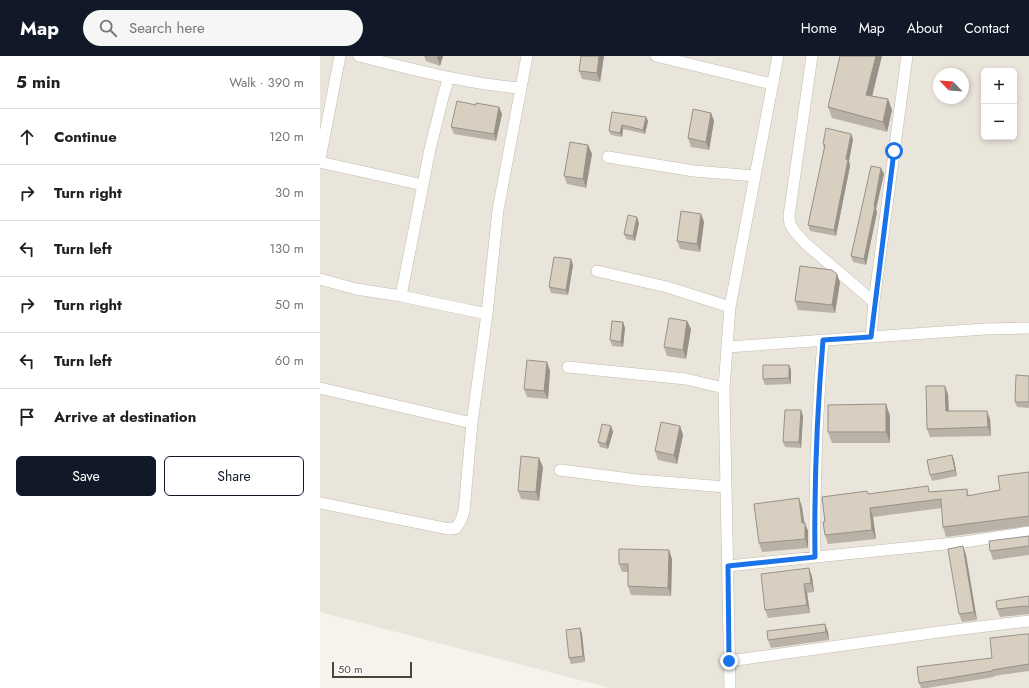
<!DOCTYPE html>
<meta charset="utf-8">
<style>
body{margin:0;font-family:Jost,sans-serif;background:#f6f6f6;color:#202124}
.controls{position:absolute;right:12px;top:12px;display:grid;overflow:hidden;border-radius:6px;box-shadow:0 2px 6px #0003}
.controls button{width:36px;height:36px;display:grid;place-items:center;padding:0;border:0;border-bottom:1px solid #e0e0e0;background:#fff;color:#202124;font:20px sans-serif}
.compass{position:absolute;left:613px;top:12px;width:36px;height:36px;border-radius:50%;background:#fff;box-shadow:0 2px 6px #0003;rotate:295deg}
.scale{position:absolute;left:12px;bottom:10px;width:80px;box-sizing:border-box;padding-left:4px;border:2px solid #4b4439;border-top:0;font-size:11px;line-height:14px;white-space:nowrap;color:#4b4439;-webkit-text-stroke:3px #fff;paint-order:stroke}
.stop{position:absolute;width:12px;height:12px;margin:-9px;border:3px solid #1a73e8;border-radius:50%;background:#fff}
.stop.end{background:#1a73e8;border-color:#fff;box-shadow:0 1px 4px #0008}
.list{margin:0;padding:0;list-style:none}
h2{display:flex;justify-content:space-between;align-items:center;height:52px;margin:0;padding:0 16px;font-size:17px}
h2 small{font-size:13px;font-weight:400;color:#757577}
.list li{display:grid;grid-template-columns:26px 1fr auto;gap:12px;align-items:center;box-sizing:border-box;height:56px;padding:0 16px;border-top:1px solid #e0e0e0}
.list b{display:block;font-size:15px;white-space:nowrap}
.list em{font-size:13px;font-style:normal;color:#757577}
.actions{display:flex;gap:8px;padding:12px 16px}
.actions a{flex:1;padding:9px 0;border:1px solid #111827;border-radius:6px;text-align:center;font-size:14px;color:#111827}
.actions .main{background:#111827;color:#fff}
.icon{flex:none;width:22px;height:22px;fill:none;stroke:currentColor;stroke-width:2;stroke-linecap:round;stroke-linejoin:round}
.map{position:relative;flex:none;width:709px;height:632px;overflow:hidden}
header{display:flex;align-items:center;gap:24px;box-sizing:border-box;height:56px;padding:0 20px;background:#111827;color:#fff}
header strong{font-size:19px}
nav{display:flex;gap:22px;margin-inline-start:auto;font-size:14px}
.search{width:280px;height:36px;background:#f6f6f6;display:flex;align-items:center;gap:10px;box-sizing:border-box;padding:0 14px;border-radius:22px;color:#757577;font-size:15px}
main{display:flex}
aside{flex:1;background:#fff}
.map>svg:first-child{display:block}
</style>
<header>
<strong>Map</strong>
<div class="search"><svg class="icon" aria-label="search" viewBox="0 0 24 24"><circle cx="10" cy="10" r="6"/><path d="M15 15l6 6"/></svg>Search here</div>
<nav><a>Home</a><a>Map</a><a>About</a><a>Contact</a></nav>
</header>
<main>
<aside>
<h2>5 min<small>Walk · 390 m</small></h2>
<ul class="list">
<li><svg class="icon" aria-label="ahead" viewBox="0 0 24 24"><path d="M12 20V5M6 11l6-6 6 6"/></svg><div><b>Continue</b></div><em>120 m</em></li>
<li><svg class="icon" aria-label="right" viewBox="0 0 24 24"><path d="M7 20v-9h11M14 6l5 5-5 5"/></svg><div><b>Turn right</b></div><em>30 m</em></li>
<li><svg class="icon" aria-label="left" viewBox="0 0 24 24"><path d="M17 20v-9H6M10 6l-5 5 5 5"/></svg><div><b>Turn left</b></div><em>130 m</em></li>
<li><svg class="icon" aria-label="right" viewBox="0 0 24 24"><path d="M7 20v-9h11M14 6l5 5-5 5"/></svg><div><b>Turn right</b></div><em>50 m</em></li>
<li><svg class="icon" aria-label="left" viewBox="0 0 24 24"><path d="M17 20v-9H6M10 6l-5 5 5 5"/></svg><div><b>Turn left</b></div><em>60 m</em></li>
<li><svg class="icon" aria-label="arrive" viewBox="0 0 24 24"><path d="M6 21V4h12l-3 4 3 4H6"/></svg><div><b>Arrive at destination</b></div></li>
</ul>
<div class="actions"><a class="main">Save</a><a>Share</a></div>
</aside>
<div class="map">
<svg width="709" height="632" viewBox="0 0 709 632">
<rect width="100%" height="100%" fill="#f6f3ec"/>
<path fill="#eae5da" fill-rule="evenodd" d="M0,0H709V632H290L0,556ZM664,15H694V81H664ZM619,18H643V42H619Z"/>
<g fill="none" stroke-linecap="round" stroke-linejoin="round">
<defs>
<path id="minor" d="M39,0C92,13 146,28 201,32
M336,0L452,28
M492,0L469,160L470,168L475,176L486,188L554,246
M288,101L374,115L435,120
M0,103L20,0
M0,106L103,129
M277,215L347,231L410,251
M0,223L36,233L81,240L167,258
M81,240L110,93L124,37L129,21
M551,281L554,246L587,0
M407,291L665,273L709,272
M248,311L366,323L404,332
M0,332L152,367
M240,414L318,424L406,431
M0,447L129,473L136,472L141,464L144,455L152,367L167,258L178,154L207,0
M495,501C494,428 497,357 503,284
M408,510L644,486L709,476
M409,605L626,575L709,565
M410,632L404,332L410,251L458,0"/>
</defs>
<use href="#minor" stroke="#c2bbae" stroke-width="12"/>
<use href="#minor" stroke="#fff" stroke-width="11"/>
</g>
<path fill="#bab2a6" d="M104,0H123L120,10L106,5Z
M284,0L280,26L262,23L259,15Z
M552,40L568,43L572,54L567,76L512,62L508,51Z
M156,49L179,51L182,58L176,85L134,78L131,71Z
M292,56L326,61L328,65L325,78L303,73L302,81L291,79L289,75Z
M391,57L394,65L389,94L371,91L368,82Z
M533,83L529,105L530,110L516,180L490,175L488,169L504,93L503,88Z
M268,89L272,98L266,132L247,128L244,120Z
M561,112L564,118L556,153L557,156L546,209L533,206L531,200Z
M381,158L384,166L380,196L360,193L357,185Z
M319,167L315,185L306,183L304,178Z
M251,203L253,209L248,239L231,237L229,231Z
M520,226L515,257L478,254L475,245Z
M367,265L371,273L366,303L347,300L344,291Z
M303,266L305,272L303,291L292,290L290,284Z
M227,306L230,315L228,343L207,341L204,333Z
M469,309L471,314V328L445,329L443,323Z
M709,320V352L697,351L695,346Z
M628,338L629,355L670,363L671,380L610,381L607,373Z
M566,348L570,360V387H512L508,376Z
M483,360L481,392L465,391L463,386Z
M291,370L293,376L288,393L280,391L278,386Z
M360,370L363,379L357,408L338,404L335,395Z
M632,399L634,404L637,420L612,425L610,419Z
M223,411L219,445L201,443L198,435Z
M709,416V470L626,481L623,471L622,452L553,461L556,483L508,488L505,479V466L547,435L548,438L610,436L647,433L649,440L680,434Z
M479,442L482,451L484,467L488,475V492L442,496L439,487Z
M709,480V499L673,504L670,495Z
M643,490L646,499L657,564L642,566L639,558Z
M349,494L352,503L351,540L311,539L308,530V516H302L299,508Z
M489,512L492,521L494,536L487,537L490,557L448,562L445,554Z
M709,540V558L680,561L677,553Z
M505,568L508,576L509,584L451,592L448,584Z
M260,572L262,578L265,606L251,608L249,602Z
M709,578V615L674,620V621L607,632H601L599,627L672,602Z"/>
<path fill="#979187" d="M118,0H123L120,10L117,1Z
M279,0H284L280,26L277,17Z
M556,0H562L550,49L546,39Z
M568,43L572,54L567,76L563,66Z
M179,51L182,58L176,85L174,78Z
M391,57L394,65L389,94L386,86Z
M326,61L328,65L325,78L323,74Z
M302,69L303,73L302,81L300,77Z
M531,78L533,83L529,105L530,110L516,180L514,174L526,103Z
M268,89L272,98L266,132L263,123Z
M561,112L564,118L556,153L557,156L546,209L544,203Z
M381,158L384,166L380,196L377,188Z
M317,161L319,167L315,185L313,180Z
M251,203L253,209L248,239L246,234Z
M517,218L520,226L515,257L512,249Z
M367,265L371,273L366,303L363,294Z
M303,266L305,272L303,291L301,286Z
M227,306L230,315L228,343L224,335Z
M469,309L471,314V328L469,322Z
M625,330L628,338L629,364L626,355Z
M566,348L570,360V387L566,376Z
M481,354L483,360L481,392L479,386Z
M667,355L670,363L671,380L668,371Z
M291,370L293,376L288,393L286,388Z
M360,370L363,379L357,408L354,399Z
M632,399L634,404L637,420L635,414Z
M219,402L223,411L219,445L216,436Z
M479,442L482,451L485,471V467L488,475V492L485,483Z
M550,452L553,461L556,483L552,474Z
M643,490L646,499L657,564L654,556Z
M349,494L352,503L351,540L348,532Z
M489,512L492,521L494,536L491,527Z
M484,528L487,537L490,557L487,549Z
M505,568L508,576L509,584L506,576Z
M260,572L262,578L265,606L263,600Z"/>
<path fill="#d8cfc1" stroke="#979187" d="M261,0H279L277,17L259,15Z
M520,0H556L546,39L568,43L563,66L508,51Z
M137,45L156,49V47L179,51L174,78L131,71Z
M373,53L391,57L386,86L368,82Z
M292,56L326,61L323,74L302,69L300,77L289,75Z
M506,72L531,78L526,103L528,104L514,174L488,169L505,89L503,88Z
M250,86L268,89L263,123L244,120Z
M551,110L561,112L554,150H555L544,203L531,200Z
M361,155L381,158L377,188L357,185Z
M308,159L317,161L313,180L304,178Z
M234,201L251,203L246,234L229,231Z
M480,210L512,214L517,218L512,249L475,245Z
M349,262L367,265L363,294L344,291Z
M292,265L303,266L301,286L290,284Z
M207,304L227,306L224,335L204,333Z
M443,309H469V322L443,323Z
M696,319L709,320V346H695Z
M606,330H625L626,355H667L668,371L607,373Z
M566,348V376H508V349Z
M465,354H481L479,386H463Z
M341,366L360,370L354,399L335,395Z
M282,368L291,370L286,388L278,386Z
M632,399L635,414L610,419L607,404Z
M201,400L219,402L216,436L198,435Z
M709,416V460L623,471L621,443L550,452L552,474L505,479L503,466H505L502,441L547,435L548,438L608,430L609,436L647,433V440L680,434L678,420Z
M479,442L482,467H485V483L439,487L434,448Z
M709,480V490L670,495L669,485Z
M643,490L654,556L639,558L628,493Z
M299,493L349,494L348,532L308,530V508H299Z
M489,512L491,527L484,528L487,549L445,554L441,518Z
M709,540V551L705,550L677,553L676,545Z
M505,568L506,576L448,584L447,575Z
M260,572L263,600L249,602L246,574Z
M706,578H709V608L672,614V615L599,627L597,611L672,602L670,582Z"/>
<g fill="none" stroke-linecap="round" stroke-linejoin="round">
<path stroke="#1a73e8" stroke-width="5" d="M409,605L408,510L495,501C494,428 497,357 503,284L551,281L574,95"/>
</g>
</svg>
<div class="controls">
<button>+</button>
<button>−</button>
</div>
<svg class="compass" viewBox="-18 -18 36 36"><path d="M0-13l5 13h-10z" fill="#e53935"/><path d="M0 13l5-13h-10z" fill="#757577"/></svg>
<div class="scale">50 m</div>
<div class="stop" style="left:574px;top:95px"></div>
<div class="stop end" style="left:409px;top:605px"></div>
</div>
</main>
